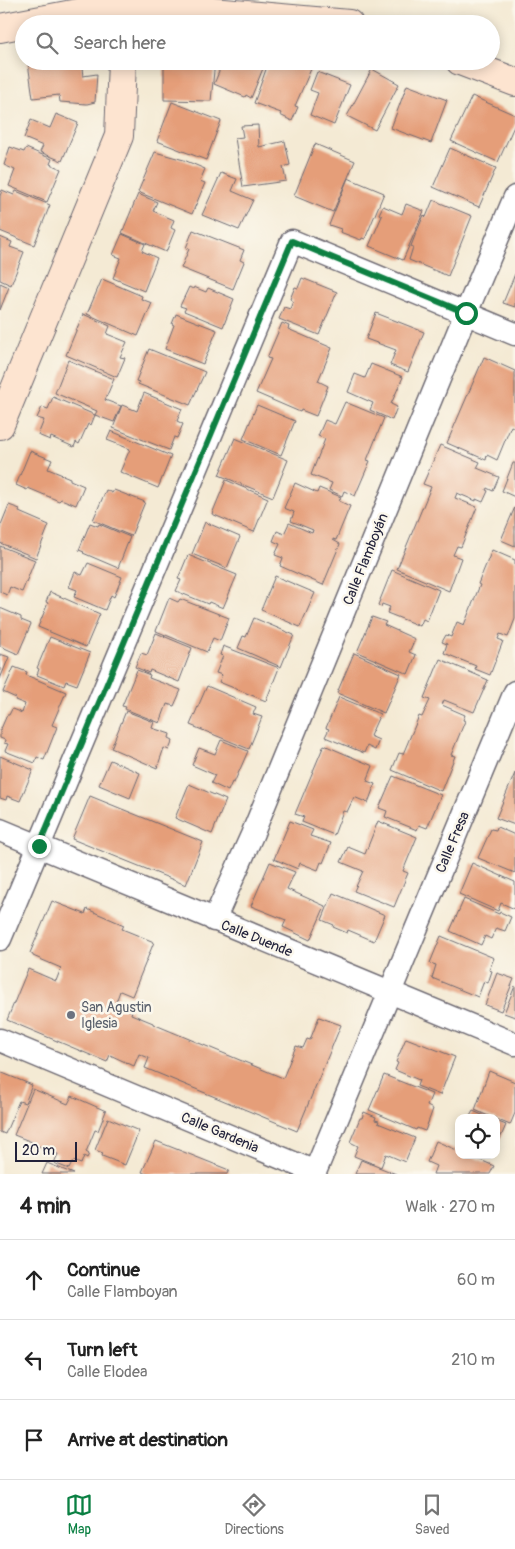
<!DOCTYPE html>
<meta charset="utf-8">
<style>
body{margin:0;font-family:Pangolin,sans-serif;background:#f2f2f2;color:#222}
.controls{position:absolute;right:15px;bottom:15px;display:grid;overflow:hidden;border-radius:10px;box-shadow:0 2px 12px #0003}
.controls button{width:45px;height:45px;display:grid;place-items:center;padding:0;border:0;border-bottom:1px solid #e0e0e0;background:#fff;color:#222;font:25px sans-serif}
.scale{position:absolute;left:15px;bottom:12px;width:62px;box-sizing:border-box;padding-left:5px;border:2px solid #22223b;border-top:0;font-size:14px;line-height:18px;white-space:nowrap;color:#22223b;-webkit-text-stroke:4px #fbf7ec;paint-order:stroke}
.stop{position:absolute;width:15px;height:15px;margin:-11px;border:4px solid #0b8043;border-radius:50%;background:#fff}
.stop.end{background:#0b8043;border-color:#fff;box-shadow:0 1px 5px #0008}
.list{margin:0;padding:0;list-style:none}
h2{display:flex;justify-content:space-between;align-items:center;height:65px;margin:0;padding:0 20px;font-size:21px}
h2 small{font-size:16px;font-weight:400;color:#767676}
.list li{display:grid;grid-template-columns:32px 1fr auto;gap:15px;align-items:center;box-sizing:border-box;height:80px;padding:0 20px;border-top:1px solid #e0e0e0}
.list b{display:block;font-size:19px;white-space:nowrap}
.list p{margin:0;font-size:16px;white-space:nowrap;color:#767676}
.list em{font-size:16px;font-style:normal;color:#767676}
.icon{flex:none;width:28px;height:28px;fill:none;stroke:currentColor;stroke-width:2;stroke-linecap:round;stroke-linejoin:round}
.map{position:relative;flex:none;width:515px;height:1174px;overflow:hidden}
.search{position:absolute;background:#fff;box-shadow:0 2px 12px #0003;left:15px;right:15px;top:15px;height:55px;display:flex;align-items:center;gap:12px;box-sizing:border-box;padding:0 18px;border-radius:28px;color:#767676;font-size:19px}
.sheet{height:305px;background:#fff}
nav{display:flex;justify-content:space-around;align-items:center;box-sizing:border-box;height:70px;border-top:1px solid #e0e0e0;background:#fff;font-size:14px;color:#767676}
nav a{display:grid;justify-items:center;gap:2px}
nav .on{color:#0b8043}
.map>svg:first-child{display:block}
</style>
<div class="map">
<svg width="515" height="1174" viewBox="0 0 515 1174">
<rect width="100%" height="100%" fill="#fbf7ec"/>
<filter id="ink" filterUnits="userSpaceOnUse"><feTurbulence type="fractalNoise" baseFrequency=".02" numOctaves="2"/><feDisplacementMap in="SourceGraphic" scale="10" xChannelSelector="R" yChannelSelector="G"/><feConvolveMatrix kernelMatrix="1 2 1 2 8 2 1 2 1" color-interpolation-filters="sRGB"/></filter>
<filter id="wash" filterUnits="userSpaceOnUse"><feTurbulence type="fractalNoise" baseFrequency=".0096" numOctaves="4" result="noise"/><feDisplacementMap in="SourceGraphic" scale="20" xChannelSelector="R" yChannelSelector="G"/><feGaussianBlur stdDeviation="1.12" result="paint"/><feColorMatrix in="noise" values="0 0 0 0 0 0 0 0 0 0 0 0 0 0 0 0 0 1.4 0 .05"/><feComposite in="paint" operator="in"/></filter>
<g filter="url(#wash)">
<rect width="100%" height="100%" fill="#f4ead4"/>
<g id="blocks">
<path fill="#e59e79" d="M37,61H81L83,76L97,74L95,102L87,104L60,102L59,95L33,98L28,63Z
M164,61H215L211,101L164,100Z
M217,61H266L251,98L246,95L245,97L214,84L219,72Z
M269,61H294L311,69L295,106L298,107L292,121L280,115L281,113L254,103Z
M372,69L399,84L375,130L347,116Z
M317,72L350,85L334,125L310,115L318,93L310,90Z
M407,85L447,100L431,143L391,128Z
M472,96L515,115V124L498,162L451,141Z
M172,102L221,121L206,160L157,141Z
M56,114L78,123L62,161L40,152L43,146L24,138L31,120L50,128Z
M258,125L259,147L285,141L290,165L283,167L286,181L243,187L235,138L243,137L241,126Z
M315,144L355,161L333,212L294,196Z
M10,147L24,152L26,148L52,159L50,164L61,169L47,202L9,186L15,170L4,165Z
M450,148L496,168L479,207L433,187Z
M155,152L184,160L205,169L200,181L205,183L192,214L138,192Z
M221,173L237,179L232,191L253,200L239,230L202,215Z
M348,178L384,193L365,239L362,238L361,240L340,232L341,229L329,225Z
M2,190L14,195L16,191L50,205L34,245L0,231V196Z
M138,194L157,202L153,211L174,220L171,228L175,230L166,252L122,233Z
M433,200L472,216L448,276L409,260L413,247L411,246L416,233L424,215L426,217Z
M406,204L424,211L403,260L369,246L382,216L379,214L383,206L402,214Z
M193,230L244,250L240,260L244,262L233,289L181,268L189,249L186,248Z
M122,234L145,244L142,251L157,258L144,291L113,278L121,258L113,255Z
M0,237L12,242L10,247L24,252L11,285L0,280Z
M515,274V307L503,303Z
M302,278L337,292L319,335L279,319L284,307L290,309L293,301L290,299L295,287L298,288Z
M102,279L142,296L141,299L152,303L138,336L87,314Z
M0,283L9,287L0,310Z
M189,287L193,289L194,287L206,292L208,288L234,299L223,327L184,311L186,308L180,306Z
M376,313L424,332L408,372L390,365L396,350L366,339Z
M83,314L110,326L107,334L127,342L120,357L125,358L117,377L66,355Z
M176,314L217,330L203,364L165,349L174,325L172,324Z
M282,323L289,326L288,329L332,348L318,381L328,386L316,416L301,410L300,412L256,393L271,359L267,358Z
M149,349L205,372L190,405L138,384L139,382L136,381Z
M484,357L515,371V428L511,426L497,460L487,455L486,460L447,443Z
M68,360L114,379L105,400L121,406L114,422L95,415L97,411L55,393Z
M371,364L403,377L391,404L397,407L392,420L370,410L373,403L348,392L355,374L365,378Z
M144,393L182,409L177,421L183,424L177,438L174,437L169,450L113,428L122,405L137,411Z
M53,397L95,415L91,425L88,424L79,444L76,442L74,447L51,437L50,440L38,435L44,420L37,418L42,407L48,409Z
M345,402L384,418L367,460L370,461L355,496L344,491L342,496L329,490L332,483L311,475L325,439L318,436L325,420L335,424Z
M257,405L295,421L281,455L243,439Z
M111,431L171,456L158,488L120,472L130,449L107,440Z
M235,438L288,460L273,497L219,475Z
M440,445L480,462L477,468L499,477L493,491L487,488L486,490L488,491L483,502L476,499V501L457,493L455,498L477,507L461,547L457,546L453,555L461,558L449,591L397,569L431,487L423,484Z
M30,451L52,460L48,469L70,478V480L84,486L76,505L61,499L59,501L28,488L27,490L16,485Z
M513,463H515V497L502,491Z
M226,480L268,498L254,532L212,514Z
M295,483L317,493L319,488L341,497L339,501L350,506L336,540L333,539V540L340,544L323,585L280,566L283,558L275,555L280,544L273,541L277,531L284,534L289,523L312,533L313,530L291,521L294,512L284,508Z
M106,490L112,493L114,490L145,502L131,536L93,520Z
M9,505L20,509L19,512L49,525L36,558L0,543V527Z
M515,507V546L501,540Z
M205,522L240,537L227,568L192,554Z
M90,523L98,526L99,524L130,537L118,568L83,553L84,552L79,550Z
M0,546L35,560L22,592L10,587L7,595L0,592Z
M492,550L515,560V619L508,637L500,634L498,639L503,641L490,675L475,669L476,666L444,653L447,644L442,642L446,635L451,637L457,622L464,625L480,585L478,584Z
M188,555L237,575L223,608L209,602L208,604L176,591L181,580L178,579Z
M88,563L122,577L114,597L111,595L105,610L74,597L77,590L69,587L75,572L82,575Z
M392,570L439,590L427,621L423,619L420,626L387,613L390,607L382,604L381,607L378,605Z
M275,576L315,593L300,627L261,610Z
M50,592L100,614L86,647L38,627L48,603L46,602Z
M169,598L178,602L180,599L229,618L220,641L213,638L207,652L156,631Z
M0,608L21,617V620L31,624L18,654L0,646Z
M372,617L386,622L384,625L415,639L409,652L416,655L408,674L357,652Z
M254,618L294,635L281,667L238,648L243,636L246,637Z
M156,633L192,648L179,682L150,670L149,673L135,667L141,653L147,655Z
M50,637L90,653L77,685L66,681L64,686L37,675L39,669L37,668Z
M223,646L279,668L266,701L219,682L222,675L216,673L223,656L220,655Z
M354,653L401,674L384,713L337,693Z
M0,654L9,657L0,679Z
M440,659L488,680L474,712L444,700L442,705L465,715L463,720L465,721L451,755L455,756L441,791L392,770L399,753L403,754L419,716L422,717L430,700L424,698Z
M14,667L27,672L26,675L66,692L52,725L57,727L44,760L37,757L35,763L5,751L8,744L4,743L5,740L0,738V731L7,715H9L12,709L22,713L25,704L15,700L16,698L3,692Z
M137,670L150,675L149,678L181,690L174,706L167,704L160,723L125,709L126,707L122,706Z
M207,686L256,707L253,714L262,717L249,749L190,725Z
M339,697L380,714L370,736L379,740L375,750L367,746L364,753L325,737L329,729L326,728Z
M126,711L154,722L152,728L170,734L169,738L173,740L169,750L164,748L157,768L111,748Z
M221,740L248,751L234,783L232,782L228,791L211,783L215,775L192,765L199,748L215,754Z
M324,745L373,766L367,781L375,784L368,803L354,797L347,812L343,811L334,835L302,822L304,817L295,814Z
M0,756L33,770L20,801L7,796L6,800L0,798Z
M110,760L140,773L130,798L99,785Z
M515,773V825L496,818Z
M393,776L441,795L427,828L419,825L417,830L385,817L387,811L379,808Z
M189,784L226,800L212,834L175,818Z
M90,796L203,842L186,885L72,839Z
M290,821L313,830L310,836L331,843L323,863L321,862L318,870L300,863L298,869L274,859Z
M378,821L417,837L403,871L408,873L394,907L354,891L363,871L341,862L348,847L365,854Z
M497,827L515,835V873L478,858L491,829L496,830Z
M270,862L295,872L287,889L325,906L310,940L283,927L286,920L251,906Z
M472,863L515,882V909L501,903L498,911L459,894Z
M333,893L385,915L374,941L348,930L347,933L333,927L334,925L322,920Z
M464,899L499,914L500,912L511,917L505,931L496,928L491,939L485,936L481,945L450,931Z
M52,901L85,914L87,909L124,925L122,929L154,942L132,996L120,991L115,1005L132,1011L131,1014L153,1023V1024L283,1078L296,1046L303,1048L307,1039L310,1040L319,1017L341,1025L297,1131L145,1068L149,1058L139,1054L134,1066L110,1055L107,1062L7,1020L28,969L56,981L61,968L33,956V955L30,953Z
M441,936L494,958L489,970L492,971L488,983L484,981L478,997L432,978L436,965L430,963Z
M497,973L514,979L501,1011L485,1005Z
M515,986V1017L504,1013Z
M406,1038L455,1057L440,1095L417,1086L419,1080L395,1070L398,1063L396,1062Z
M489,1071L515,1082V1113L510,1125L496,1119V1118H493L475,1110Z
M0,1072L32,1085L25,1103L19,1101L5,1134L0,1132Z
M384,1075L432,1094L427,1106L433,1109L425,1131L417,1128L416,1130L369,1110Z
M33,1089L68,1104L72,1096L106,1111L98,1131L95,1130L86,1152L89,1154L87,1158L84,1156L81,1164L73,1161L69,1169L54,1163L58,1154L39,1146L38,1147L31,1144L32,1142L14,1135Z
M473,1111L489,1118H469Z
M364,1112L376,1117L375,1120L379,1121L378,1123L415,1138L405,1162L386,1154L381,1167L354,1156L358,1146L350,1142L360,1118H362Z
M108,1118L139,1131L125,1165L102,1156L103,1153L95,1150Z
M496,1121L506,1125L496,1148Z
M156,1141L229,1170L227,1174H146L142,1172Z
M436,1141L459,1151V1155H469L494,1166L490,1174H433L436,1166L427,1162Z
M361,1160L396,1174H355Z
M47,1163L74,1174H42Z"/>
</g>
</g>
<g filter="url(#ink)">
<use href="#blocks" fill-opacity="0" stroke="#6c6871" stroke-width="1"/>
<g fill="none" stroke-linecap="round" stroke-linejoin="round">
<defs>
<path id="street" d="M0,830L515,1044
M214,920L252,835L466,313L515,197
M0,939L292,241L515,334
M0,1040L315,1172L515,692"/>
<path id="secondary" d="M0,28L124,4L349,24
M460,61L515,82
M0,425L119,136L122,61"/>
</defs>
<use href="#street" stroke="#6c6871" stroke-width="25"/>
<use href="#secondary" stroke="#6c6871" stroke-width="30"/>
<use href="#street" stroke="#fff" stroke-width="22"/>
<use href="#secondary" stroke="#fde4d0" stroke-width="28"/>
</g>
</g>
<g fill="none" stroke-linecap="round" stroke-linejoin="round" filter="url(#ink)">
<path stroke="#0b8043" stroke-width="6" d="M39,846L292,241L466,313"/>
</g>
<circle fill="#6b7280" stroke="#fbf7ec" stroke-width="2" cx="71" cy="1015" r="5"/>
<g text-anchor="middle" stroke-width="5" stroke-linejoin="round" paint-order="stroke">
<g font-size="14" fill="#22223b" stroke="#fbf7ec">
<text transform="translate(365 559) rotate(-68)" y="5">Calle Flamboyán</text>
<text transform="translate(452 842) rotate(-67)" y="5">Calle Fresa</text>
<text transform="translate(257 938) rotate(22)" y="5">Calle Duende</text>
<text transform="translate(220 1132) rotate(23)" y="5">Calle Gardenia</text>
</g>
<g font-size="14" fill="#5b616d" stroke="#fbf7ec" text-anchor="start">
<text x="81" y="1012">San Agustin<tspan x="81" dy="16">Iglesia</tspan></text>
</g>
</g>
</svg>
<div class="controls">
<button><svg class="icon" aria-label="locate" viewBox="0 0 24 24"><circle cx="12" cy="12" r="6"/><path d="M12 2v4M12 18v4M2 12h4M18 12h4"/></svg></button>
</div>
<div class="scale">20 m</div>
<div class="stop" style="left:466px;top:313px"></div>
<div class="stop end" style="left:39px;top:846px"></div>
<div class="search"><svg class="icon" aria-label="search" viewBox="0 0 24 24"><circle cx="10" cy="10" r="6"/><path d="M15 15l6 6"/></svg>Search here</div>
</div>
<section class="sheet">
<h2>4 min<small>Walk · 270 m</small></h2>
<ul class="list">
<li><svg class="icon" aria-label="ahead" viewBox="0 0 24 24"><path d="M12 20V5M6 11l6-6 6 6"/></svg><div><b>Continue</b><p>Calle Flamboyan</p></div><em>60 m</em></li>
<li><svg class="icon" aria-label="left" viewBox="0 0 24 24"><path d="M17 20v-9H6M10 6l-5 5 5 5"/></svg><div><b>Turn left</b><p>Calle Elodea</p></div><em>210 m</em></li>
<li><svg class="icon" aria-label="arrive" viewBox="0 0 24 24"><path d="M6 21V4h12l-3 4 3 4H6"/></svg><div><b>Arrive at destination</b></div></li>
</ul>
</section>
<nav>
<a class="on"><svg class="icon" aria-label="map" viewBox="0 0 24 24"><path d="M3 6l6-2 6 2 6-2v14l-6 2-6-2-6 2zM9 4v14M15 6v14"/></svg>Map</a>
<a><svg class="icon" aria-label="directions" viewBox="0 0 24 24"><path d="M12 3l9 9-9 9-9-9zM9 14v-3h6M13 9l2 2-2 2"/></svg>Directions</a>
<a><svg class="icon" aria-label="saved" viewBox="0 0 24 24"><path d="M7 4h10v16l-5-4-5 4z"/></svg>Saved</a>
</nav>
